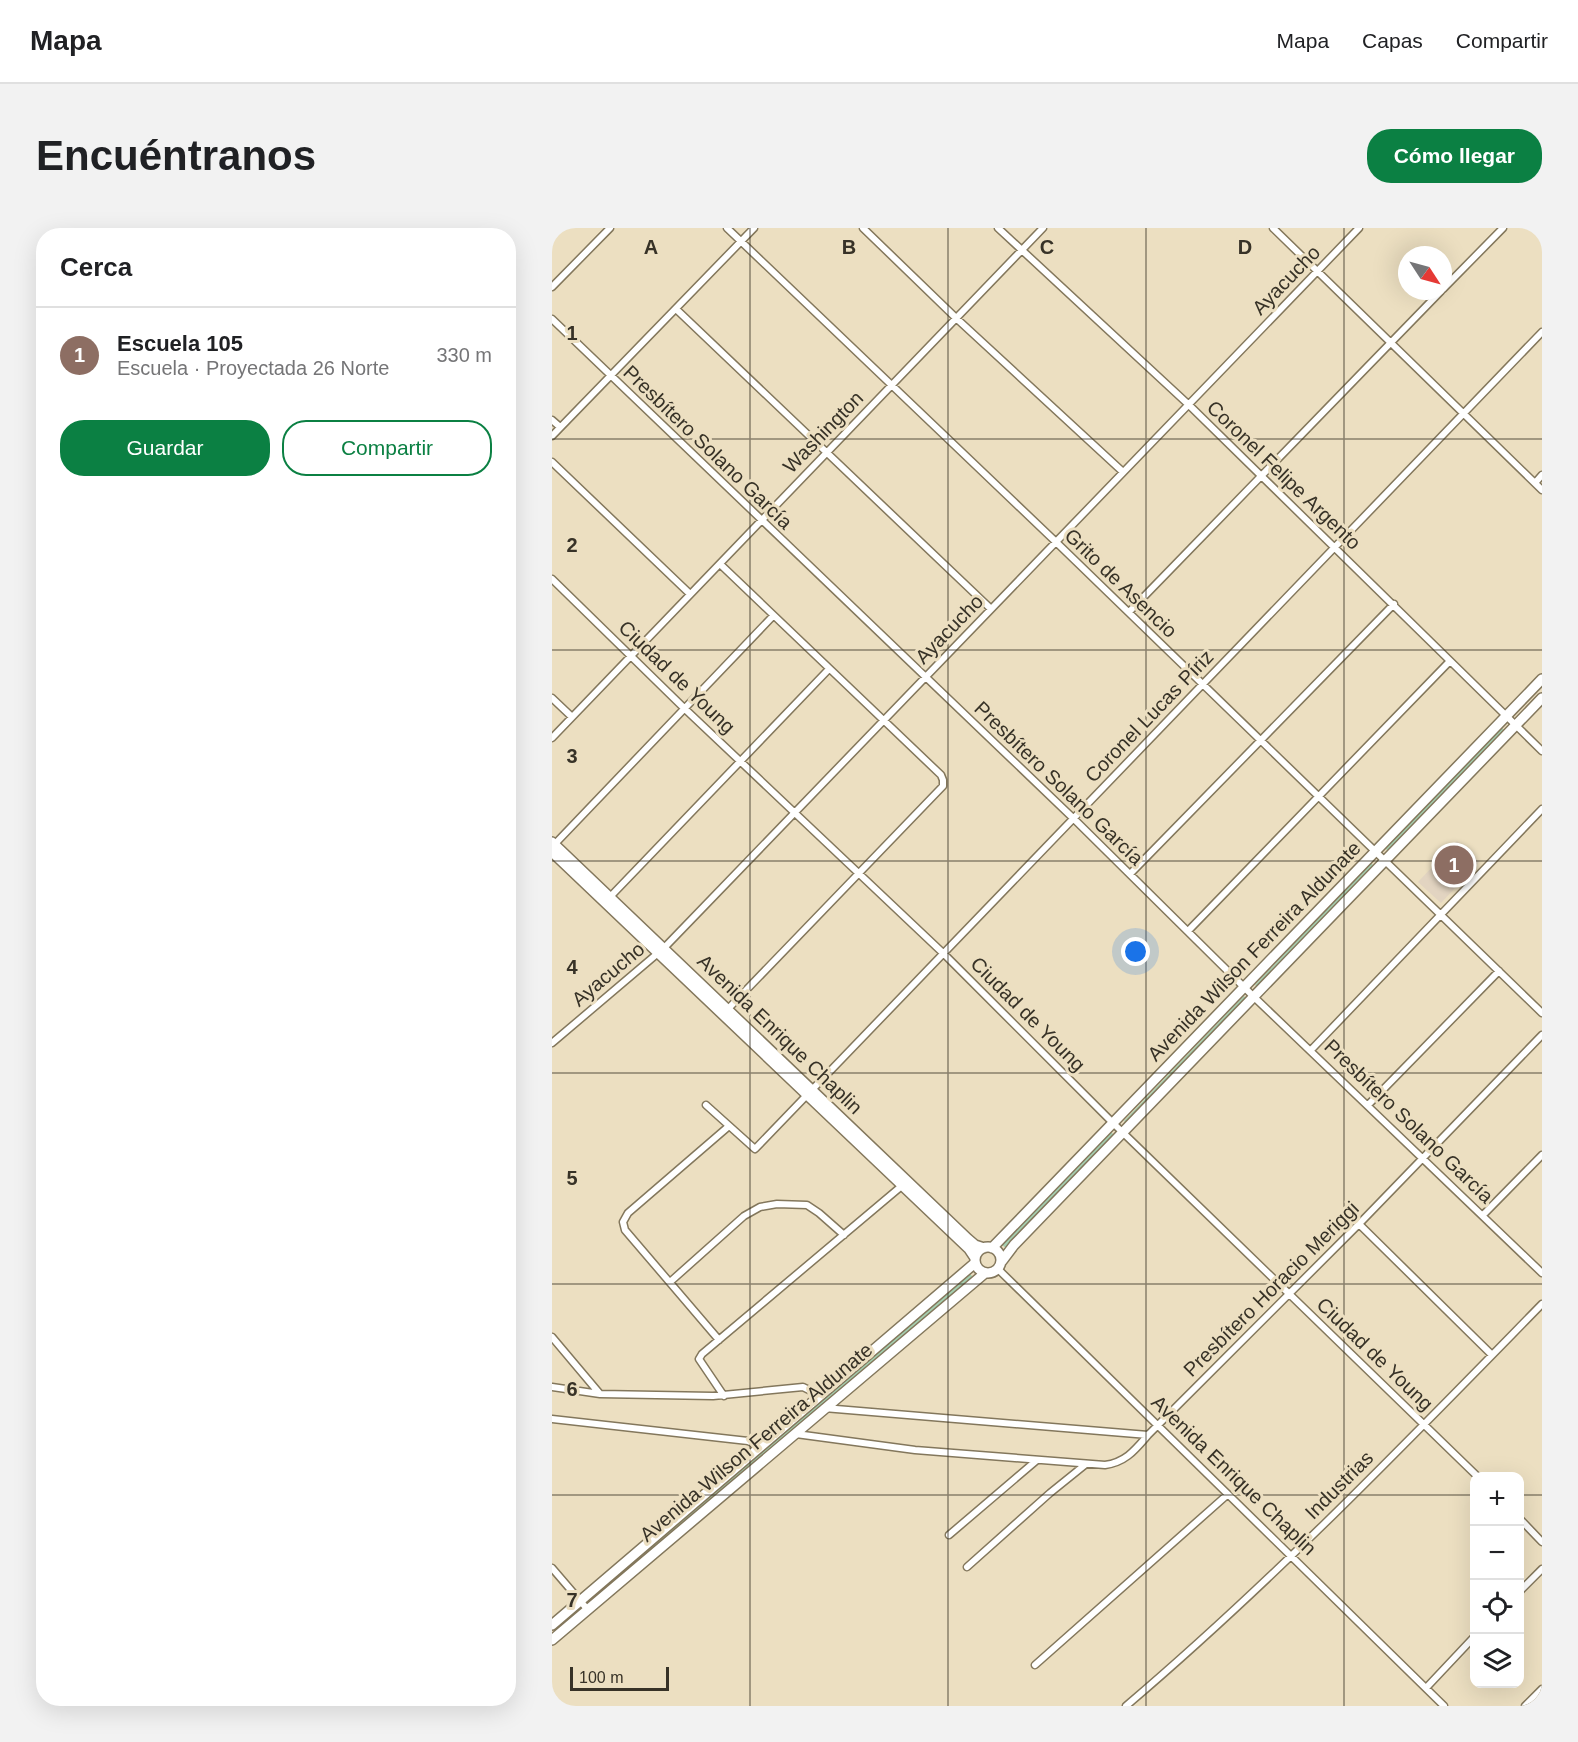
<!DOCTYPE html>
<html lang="es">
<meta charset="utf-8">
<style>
body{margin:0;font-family:Helvetica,sans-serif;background:#f2f2f2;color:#202124}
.controls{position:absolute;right:18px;bottom:18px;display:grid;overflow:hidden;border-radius:12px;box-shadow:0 6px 24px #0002}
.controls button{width:54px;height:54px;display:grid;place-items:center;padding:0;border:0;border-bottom:2px solid #e0e0e0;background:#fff;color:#202124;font:30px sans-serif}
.compass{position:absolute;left:846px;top:18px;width:54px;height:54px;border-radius:50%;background:#fff;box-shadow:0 6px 24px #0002;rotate:126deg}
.scale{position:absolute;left:18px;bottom:15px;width:99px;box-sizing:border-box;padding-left:6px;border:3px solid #373227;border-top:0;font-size:16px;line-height:21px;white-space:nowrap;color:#373227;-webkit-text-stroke:4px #ecdfc1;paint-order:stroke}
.you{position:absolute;left:584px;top:724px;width:21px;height:21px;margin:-15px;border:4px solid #fff;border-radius:50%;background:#1a73e8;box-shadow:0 0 0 9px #1a73e833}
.badge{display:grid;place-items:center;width:39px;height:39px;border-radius:50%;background:#0b8043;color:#fff;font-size:20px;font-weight:700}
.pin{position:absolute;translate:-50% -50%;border:3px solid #fff;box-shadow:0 2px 6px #0006}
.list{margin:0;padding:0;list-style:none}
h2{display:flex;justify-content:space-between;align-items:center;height:78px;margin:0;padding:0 24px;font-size:26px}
h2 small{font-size:20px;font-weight:400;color:#757577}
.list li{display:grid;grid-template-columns:39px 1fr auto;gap:18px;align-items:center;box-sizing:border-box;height:96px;padding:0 24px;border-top:2px solid #e0e0e0}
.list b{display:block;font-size:22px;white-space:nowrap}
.list p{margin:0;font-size:20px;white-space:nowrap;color:#757577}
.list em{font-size:20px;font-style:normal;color:#757577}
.actions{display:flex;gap:12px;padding:18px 24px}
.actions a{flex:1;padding:14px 0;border:2px solid #0b8043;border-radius:24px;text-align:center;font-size:21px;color:#0b8043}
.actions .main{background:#0b8043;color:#fff}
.icon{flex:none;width:33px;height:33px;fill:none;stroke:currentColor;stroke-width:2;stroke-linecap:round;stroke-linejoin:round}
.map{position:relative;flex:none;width:990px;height:1478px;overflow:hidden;border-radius:24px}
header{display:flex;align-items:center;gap:36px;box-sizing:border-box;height:84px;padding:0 30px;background:#fff;border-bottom:2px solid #e0e0e0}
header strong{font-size:28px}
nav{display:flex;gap:33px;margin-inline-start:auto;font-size:21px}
.intro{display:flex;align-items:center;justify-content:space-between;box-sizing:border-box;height:144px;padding:0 36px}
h1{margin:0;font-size:42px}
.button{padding:15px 27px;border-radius:24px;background:#0b8043;color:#fff;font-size:21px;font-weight:700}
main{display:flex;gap:36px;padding:0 36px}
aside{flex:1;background:#fff;border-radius:24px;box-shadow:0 6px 24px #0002}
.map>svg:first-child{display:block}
</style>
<header>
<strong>Mapa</strong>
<nav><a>Mapa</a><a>Capas</a><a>Compartir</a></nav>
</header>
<div class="intro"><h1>Encuéntranos</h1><a class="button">Cómo llegar</a></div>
<main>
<aside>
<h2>Cerca<small></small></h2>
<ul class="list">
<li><span class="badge" style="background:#8d6e63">1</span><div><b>Escuela 105</b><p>Escuela · Proyectada 26 Norte</p></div><em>330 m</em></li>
</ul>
<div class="actions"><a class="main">Guardar</a><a>Compartir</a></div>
</aside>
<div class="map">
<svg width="990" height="1478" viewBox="0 0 990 1478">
<rect width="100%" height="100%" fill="#ecdfc1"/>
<path fill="#e2d4c1" d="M905,613L927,634L889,675L866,654Z"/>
<path fill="#a5cfb0" d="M950,500L954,504L837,624L833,620Z
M819,635L822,638L706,760L703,757Z
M692,768L695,772L575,896L572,893Z
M559,904L563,908L454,1020L450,1017Z
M418,1046L421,1049L38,1376L35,1372Z"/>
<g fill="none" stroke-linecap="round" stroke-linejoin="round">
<defs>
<path id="street" d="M175,0L504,314L990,785
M311,0L404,90L571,244
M446,0L637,177L990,523
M721,0L990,262
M0,59L58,0
M891,61L951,0
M124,81L439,381
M0,91L522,591L702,769L990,1045
M0,192L8,199
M0,208L202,0
M0,234L138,366
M983,255L990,247
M168,336L389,547L391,552V558L174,783
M0,351L133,481L392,726L562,896L925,1248
M577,384L889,63
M0,470L20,489
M0,510L491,0
M0,619L221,388
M578,646L842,376
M57,670L277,441
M636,703L898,433
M0,815L112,720L807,0
M759,822L990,581
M154,877L203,921L990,104
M816,877L947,743
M931,987L990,927
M807,996L940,1127
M446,1041L892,1478
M118,1054L192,988L208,979L225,976L255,977L267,985L292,1007
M0,1109L48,1166L161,1168L251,1159L259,1163L266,1171
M167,1112L73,1002L71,994L76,985L177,898
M0,1159L48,1166
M172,1168L147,1131L150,1126L352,956
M272,1180L596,1207L807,996L990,807
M0,1191L196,1213L209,1219
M244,1206L363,1222L553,1237C574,1234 583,1222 596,1207
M968,1291L990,1314
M397,1307L485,1232
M415,1339L498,1265L534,1236
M0,1340L36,1382
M968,1363L990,1341
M483,1437L675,1267
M874,1460L922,1409
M574,1478C721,1353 855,1214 990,1076
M973,1478L990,1461"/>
<path id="secondary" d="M0,614L416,1011L423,1017L432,1020
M0,624L417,1021L423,1030
M423 1032a13 13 0 1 1 26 0a13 13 0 1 1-26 0Z
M440,1020L990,451
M450,1033L462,1017L990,470
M0,1397L423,1035
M0,1412L433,1045"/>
</defs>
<use href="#street" stroke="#83775c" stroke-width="9"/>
<use href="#secondary" stroke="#83775c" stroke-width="12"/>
<use href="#street" stroke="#fff" stroke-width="6"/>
<use href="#secondary" stroke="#fff" stroke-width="9"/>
</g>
<path fill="none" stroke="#373227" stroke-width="1.5" stroke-opacity="0.55" d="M198,0V1478M396,0V1478M594,0V1478M792,0V1478M0,211H990M0,422H990M0,633H990M0,845H990M0,1056H990M0,1267H922M968,1267H990"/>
<g text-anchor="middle" stroke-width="6" stroke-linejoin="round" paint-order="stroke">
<g font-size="20" fill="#373227" stroke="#ecdfc1">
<text transform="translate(734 52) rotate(-46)" y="7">Ayacucho</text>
<text transform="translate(271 204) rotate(-46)" y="7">Washington</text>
<text transform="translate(156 219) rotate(44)" y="7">Presbítero Solano García</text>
<text transform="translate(732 247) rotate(44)" y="7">Coronel Felipe Argento</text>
<text transform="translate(569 355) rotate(44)" y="7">Grito de Asencio</text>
<text transform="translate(397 401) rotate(-46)" y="7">Ayacucho</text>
<text transform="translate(125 449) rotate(44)" y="7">Ciudad de Young</text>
<text transform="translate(597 488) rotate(-46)" y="7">Coronel Lucas Píriz</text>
<text transform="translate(507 555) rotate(44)" y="7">Presbítero Solano García</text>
<text transform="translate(702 723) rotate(-46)" y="7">Avenida Wilson Ferreira Aldunate</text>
<text transform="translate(56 746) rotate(-40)" y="7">Ayacucho</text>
<text transform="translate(476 786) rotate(45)" y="7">Ciudad de Young</text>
<text transform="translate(228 806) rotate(44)" y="7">Avenida Enrique Chaplin</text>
<text transform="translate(857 893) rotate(44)" y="7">Presbítero Solano García</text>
<text transform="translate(719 1061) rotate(-45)" y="7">Presbítero Horacio Meriggi</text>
<text transform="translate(823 1126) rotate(44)" y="7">Ciudad de Young</text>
<text transform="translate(204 1214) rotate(-40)" y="7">Avenida Wilson Ferreira Aldunate</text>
<text transform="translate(682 1247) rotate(44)" y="7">Avenida Enrique Chaplin</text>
<text transform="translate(787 1257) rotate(-45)" y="7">Industrias</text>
</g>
</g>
<g font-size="20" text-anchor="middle" font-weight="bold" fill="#373227" stroke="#ecdfc1" stroke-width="6" stroke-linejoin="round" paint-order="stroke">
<text x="99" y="26">A</text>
<text x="297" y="26">B</text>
<text x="495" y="26">C</text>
<text x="693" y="26">D</text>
<text x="20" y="112">1</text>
<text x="20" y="324">2</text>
<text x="20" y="535">3</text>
<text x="20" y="746">4</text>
<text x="20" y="957">5</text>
<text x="20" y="1168">6</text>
<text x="20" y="1379">7</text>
</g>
</svg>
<div class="controls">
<button>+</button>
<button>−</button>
<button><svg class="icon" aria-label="locate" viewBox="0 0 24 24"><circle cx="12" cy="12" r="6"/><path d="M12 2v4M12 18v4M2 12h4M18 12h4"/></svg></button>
<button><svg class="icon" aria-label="layers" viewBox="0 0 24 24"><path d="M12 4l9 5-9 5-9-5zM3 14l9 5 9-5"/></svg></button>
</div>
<svg class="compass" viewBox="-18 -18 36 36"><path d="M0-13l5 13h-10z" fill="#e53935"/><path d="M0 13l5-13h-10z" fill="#757577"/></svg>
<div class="scale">100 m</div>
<div class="you"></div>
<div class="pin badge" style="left:902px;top:637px;background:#8d6e63">1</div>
</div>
</main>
